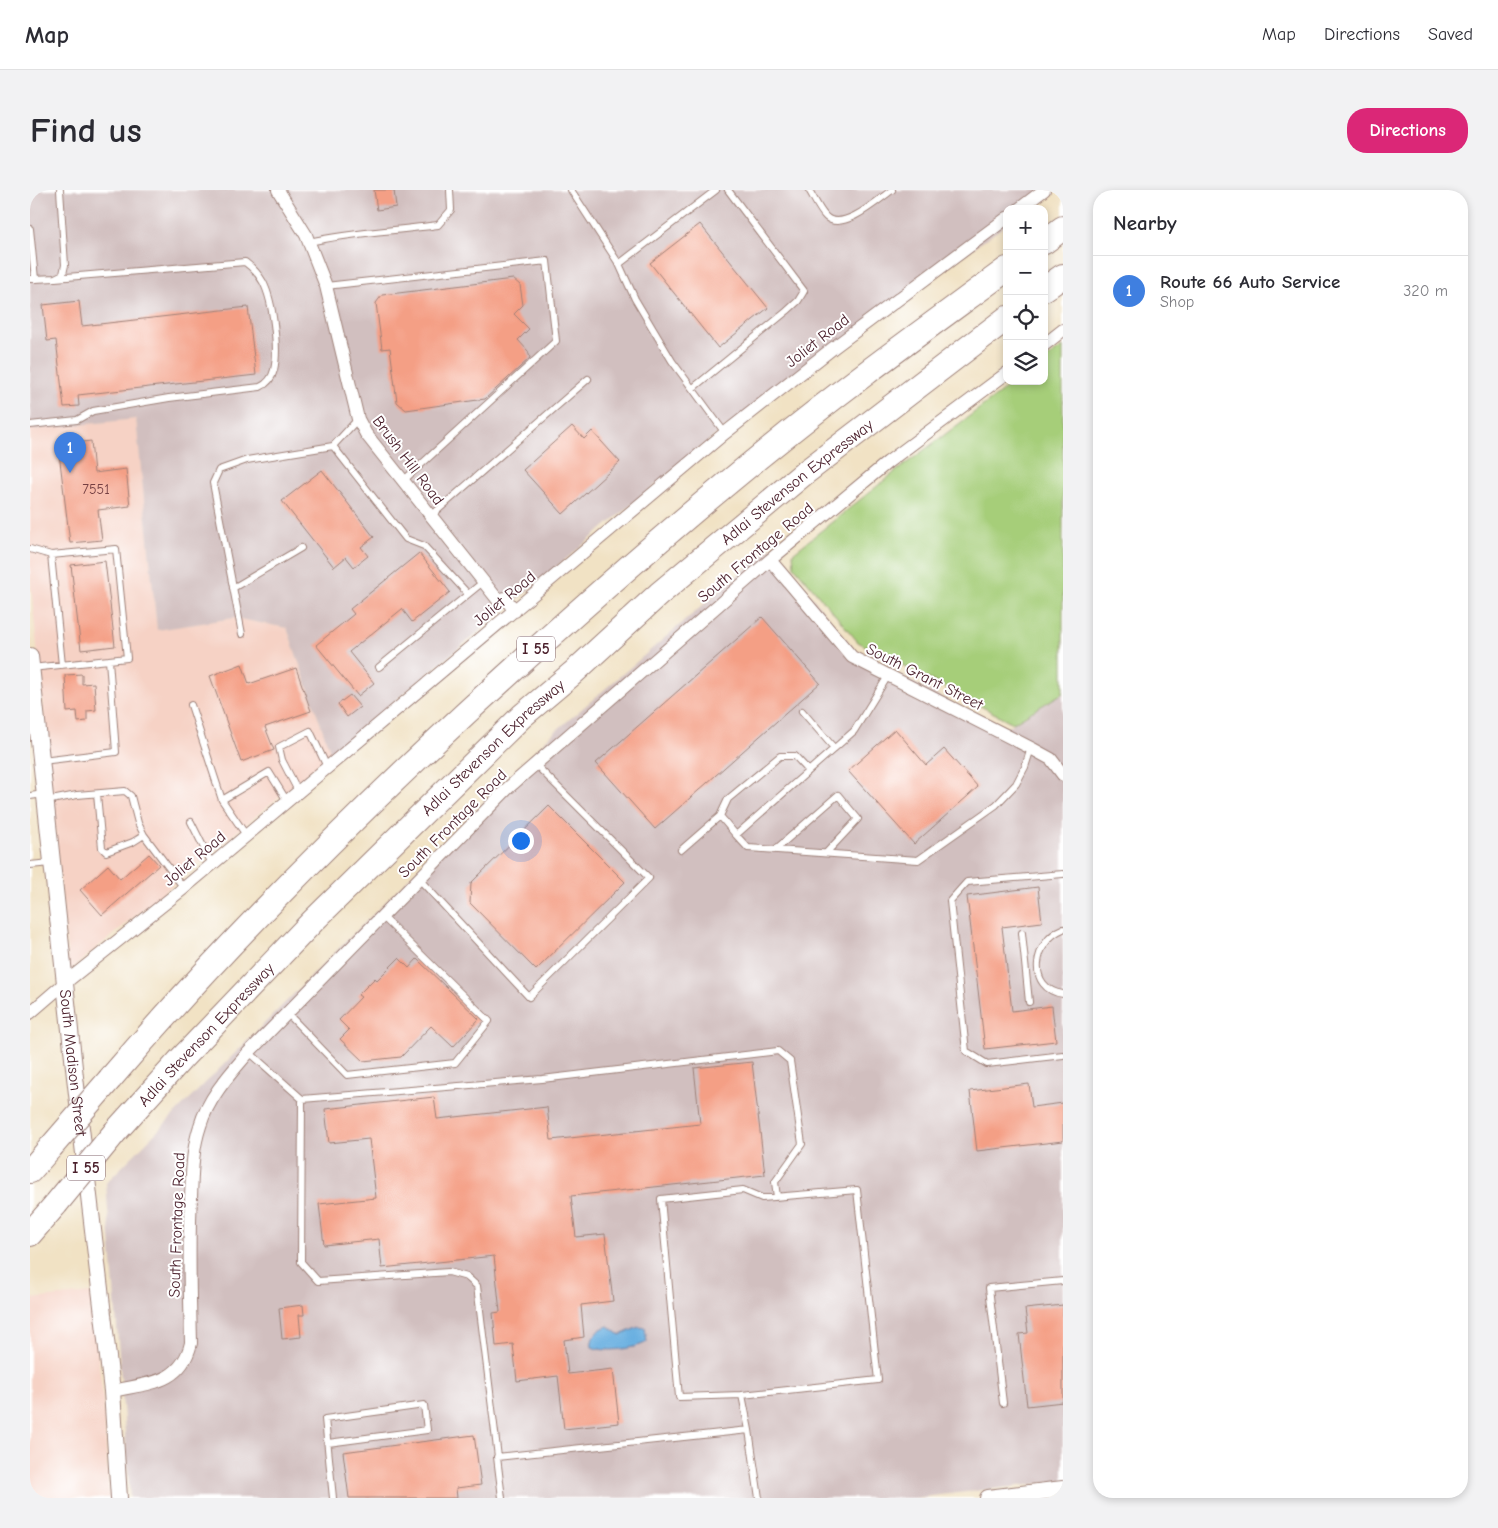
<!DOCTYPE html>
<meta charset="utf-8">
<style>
body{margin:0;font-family:"Comic Neue",sans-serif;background:#f2f2f3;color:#2b2b33}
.controls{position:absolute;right:15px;top:15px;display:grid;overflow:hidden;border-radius:10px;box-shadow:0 2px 8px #0003}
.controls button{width:45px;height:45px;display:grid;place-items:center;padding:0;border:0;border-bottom:1px solid #e1e1e2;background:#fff;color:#2b2b33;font:25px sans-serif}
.you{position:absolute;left:490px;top:650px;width:18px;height:18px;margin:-12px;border:4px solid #fff;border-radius:50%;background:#1a73e8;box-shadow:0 0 0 8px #1a73e833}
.badge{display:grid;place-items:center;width:32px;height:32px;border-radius:50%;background:#db2777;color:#fff;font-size:16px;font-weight:700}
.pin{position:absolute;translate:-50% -41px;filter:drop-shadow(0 1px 2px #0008)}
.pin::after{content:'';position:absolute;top:26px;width:18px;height:15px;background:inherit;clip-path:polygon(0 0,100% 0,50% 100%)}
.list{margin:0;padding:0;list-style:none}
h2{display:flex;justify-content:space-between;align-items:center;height:65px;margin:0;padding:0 20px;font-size:21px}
h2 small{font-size:16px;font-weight:400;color:#7c7c81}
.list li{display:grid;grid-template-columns:32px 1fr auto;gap:15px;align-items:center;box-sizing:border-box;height:70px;padding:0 20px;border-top:1px solid #e1e1e2}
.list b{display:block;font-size:19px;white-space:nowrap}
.list p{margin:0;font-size:16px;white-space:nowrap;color:#7c7c81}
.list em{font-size:16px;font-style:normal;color:#7c7c81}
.icon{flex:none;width:28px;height:28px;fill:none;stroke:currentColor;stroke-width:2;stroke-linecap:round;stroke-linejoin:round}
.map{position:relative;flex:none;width:1033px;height:1308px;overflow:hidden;border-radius:20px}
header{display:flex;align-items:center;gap:30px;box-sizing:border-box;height:70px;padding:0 25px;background:#fff;border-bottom:1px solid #e1e1e2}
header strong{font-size:24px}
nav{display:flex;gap:28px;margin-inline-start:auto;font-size:18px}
.intro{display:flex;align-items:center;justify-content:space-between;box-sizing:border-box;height:120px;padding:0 30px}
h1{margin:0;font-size:35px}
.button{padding:12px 22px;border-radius:20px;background:#db2777;color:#fff;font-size:18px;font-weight:700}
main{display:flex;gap:30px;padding:0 30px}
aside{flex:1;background:#fff;border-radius:20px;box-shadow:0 2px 8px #0003}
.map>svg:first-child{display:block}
</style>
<header>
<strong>Map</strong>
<nav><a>Map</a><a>Directions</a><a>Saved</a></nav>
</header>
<div class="intro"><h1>Find us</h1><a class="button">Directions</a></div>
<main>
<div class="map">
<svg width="1033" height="1308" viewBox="0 0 1033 1308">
<rect width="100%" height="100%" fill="#fff"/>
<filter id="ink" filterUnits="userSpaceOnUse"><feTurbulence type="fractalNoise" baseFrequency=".02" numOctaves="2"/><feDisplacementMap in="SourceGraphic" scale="10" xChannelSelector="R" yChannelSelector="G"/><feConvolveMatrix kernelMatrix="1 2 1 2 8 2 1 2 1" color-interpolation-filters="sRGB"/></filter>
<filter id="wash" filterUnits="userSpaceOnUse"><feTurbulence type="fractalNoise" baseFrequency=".0096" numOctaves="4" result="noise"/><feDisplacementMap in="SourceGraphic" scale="20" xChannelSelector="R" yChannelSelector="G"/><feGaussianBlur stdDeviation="1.12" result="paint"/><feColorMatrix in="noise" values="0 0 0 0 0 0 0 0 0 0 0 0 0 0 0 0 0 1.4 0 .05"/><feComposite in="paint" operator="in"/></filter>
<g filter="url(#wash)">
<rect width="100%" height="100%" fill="#f1e2c4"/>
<path fill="#f6d2c5" d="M106,229L127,440L204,428L257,438L301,564L39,781L0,385V240Z
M61,1103L74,1218L79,1308H0V1109Z"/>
<path fill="#d1bfbf" d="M0,0H1024L998,19H977V34L688,243L301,564L257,438L204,428L127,440L106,229L0,240Z
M741,357L829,465L974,539L1033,503V1291L884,1308H100L76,993L520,546Z"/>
<path fill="#a6ce79" stroke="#787652" d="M1033,157V503L983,533L828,452L764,376L763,363L865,282L986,191H1014V170Z"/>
<path fill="#6bb0e1" stroke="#5a6886" d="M579,1136L590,1145L609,1137L615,1138L617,1152C606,1159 573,1163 562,1157C560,1147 569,1138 579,1136Z"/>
<g id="blocks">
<path fill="#f49f85" d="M344,0H364L366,17L347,20Z
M670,34L738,118L688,158L620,73Z
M483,89L490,95L493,115L484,124L499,139L488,150L498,161L500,168L455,209L376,220L367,212L360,158L352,159L346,113L352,105Z
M49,111L52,136L218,117L226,185L48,205L49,216L34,217L26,150L17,151L13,115Z
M542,236L554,249L562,241L590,272L533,324L493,280Z
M61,251L64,283L96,279L100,316L68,320L72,350L40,353L28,255Z
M292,280L344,347L331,357L338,366L324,377L316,367L304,377L252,311Z
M389,363L420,402L382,432L372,419L319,462L344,493L328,506L286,455L324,424L320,419Z
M75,371L85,456L51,460L41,375Z
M732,427L790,493L625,639L566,573Z
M212,474L219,494L266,478L281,521L235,537L244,560L211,572L180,486Z
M52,484V494L64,493L66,520L57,521V531L48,532L47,521L37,522L35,485Z
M320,505L330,517L317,527L308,514Z
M865,539L896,575L914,559L948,597L884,654L818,581Z
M519,616L595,692L506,780L440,713L441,693Z
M119,664L129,675L72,725L50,700L78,675L90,689Z
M1008,697L1012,732L972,737L982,821L1022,816L1026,851L955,859L937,706Z
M369,768L379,778L387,769L449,829L423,857L401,836L371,867L333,871L310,849L319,840L309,830L331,807L328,805L345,788L347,790Z
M722,872L735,985L541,1006L546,1047L575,1044L583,1111L551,1115L554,1147L534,1150L538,1184L583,1179L589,1233L534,1239L528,1186L487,1191L483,1154L466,1156L463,1123L470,1122L464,1066L352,1078L349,1049L294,1055L289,1014L346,1008L339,949L299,953L295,919L404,907L407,929L517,917L521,950L670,934L664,878Z
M999,894L1002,917L1033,913V951L947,961L940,901Z
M273,1115L274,1125H269L271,1147L252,1149L249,1118Z
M1033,1115V1212L997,1216L989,1144L998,1143L995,1119Z
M444,1245L451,1295L426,1298L427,1308H319L313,1262Z"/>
</g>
</g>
<g filter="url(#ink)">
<use href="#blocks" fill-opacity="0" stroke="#9e8078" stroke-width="1"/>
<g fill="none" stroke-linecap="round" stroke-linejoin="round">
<defs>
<path id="service" d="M541,0L589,74L605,109L642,171L695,243
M779,0C784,8 789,20 796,27C813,42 848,10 862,0
M0,39L5,89H0
M279,52C321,42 365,41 408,35L421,20L420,0
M589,74L686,0
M5,89L25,88L33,84L35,75L30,0
M296,96L517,71L526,151L373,291
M663,198L757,121L768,111L774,101L698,0
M328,229L303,256L376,349L394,356L438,404
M0,235L47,230L63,221L139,208L230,197C237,194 242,188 244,180C249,159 243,111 233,92C228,83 223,78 215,72L25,88
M401,326L558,189
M0,359L21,365
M203,398L271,358
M212,444L183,293L189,280L217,270L303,256
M32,475L21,365L86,359L97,468L79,470
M349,477L453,392
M1,478L79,470L86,562L12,571
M858,486L824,541L706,645L718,658L888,670L966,615L986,594L995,577L1001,558
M161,515L192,610L216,645
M772,521L804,558
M268,601L252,570L249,557L280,541L297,577
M67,604L72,658L76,662L103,652L114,645
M0,606L14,604
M192,610L239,582L257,611
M16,611L47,605L95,601L101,606L108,633L114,645L154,698
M161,632L182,674
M706,645L690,626L698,609L750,566H765L778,580
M746,659L808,605L828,629L797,662
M651,660L690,626
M0,675L21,673
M1033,684L937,692L920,711L936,861L957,874L1033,865
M389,689L499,807L619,688L505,574
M1033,739C1003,751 996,799 1033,804
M992,743L999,812
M257,823L317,885L425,873L459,831L352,726
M219,862L272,909L512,889L748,861L760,871L772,954L745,992L747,1007
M272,909L271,1072L288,1091L419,1082L437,1087L447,1096L468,1267
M712,1205L649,1207L631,1009L713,1000L732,1008L827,1000L848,1190L712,1205L719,1240
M973,1213L959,1098L1033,1091
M298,1253L397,1240L394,1215L295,1229L303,1308
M472,1308L467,1267L719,1240L729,1308"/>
<path id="minor" d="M248,0L276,45L296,96L328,229L336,244L468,410L475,408L485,421
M989,19L1014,0
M1014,155L1033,140
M740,370L822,467L1001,558L1021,569L1033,585
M0,823L36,792L154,698L695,243L803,158L977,28
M82,1201C117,1193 151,1195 161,1153C160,1105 158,1056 161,1008C162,984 162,960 170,936C178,908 199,885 218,863L478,598L740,370L858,272L977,183"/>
<g id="tertiary">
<path id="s1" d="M0,466L45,887L82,1201L89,1308"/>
<path d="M958,1308L1033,1299"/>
</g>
<g id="motorway">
<path d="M1014,52L1033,38"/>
<path d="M1014,99L1033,86"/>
<path d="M80,889C191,759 311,639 436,523C535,432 635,343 739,259C816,196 897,138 977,79"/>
<path id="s2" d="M86,941L152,868L283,731L492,526L543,483L629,404L772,285L977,128"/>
<path d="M0,981L21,957"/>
<path d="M0,1044L26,1014"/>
</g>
</defs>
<use href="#service" stroke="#9e8078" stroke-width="8"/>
<use href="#minor" stroke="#9e8078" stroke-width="14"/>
<use href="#tertiary" stroke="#9e8078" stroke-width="18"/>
<use href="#motorway" stroke="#9e8078" stroke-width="26"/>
<use href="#service" stroke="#fff" stroke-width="6"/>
<use href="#minor" stroke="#fff" stroke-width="12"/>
<use href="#tertiary" stroke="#fff" stroke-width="16"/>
<use href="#motorway" stroke="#fff" stroke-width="24"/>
<defs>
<path id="motorway-bridge" d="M21,957L80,889
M26,1014L86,941"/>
</defs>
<use href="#motorway-bridge" stroke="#9e8078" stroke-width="26" stroke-linecap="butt"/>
<use href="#motorway-bridge" stroke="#fff" stroke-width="24"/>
</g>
</g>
<g text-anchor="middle" stroke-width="4" stroke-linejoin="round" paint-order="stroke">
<g font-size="14" fill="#743f42">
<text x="66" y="304">7551</text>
</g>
<g fill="#fff" stroke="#80626b" stroke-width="1">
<rect x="487" y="446.5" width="38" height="25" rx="4"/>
<rect x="37" y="965.5" width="38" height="25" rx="4"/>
</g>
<g font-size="15" font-weight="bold" fill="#4a1f2b">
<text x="506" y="464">I 55</text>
<text x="56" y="983">I 55</text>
</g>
<g font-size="16" fill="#4a1f2b" stroke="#fff">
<text transform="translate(787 150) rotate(-38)" y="6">Joliet Road</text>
<text transform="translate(379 270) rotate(53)" y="6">Brush Hill Road</text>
<text dy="6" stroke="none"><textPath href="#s2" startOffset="942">Adlai Stevenson Expressway</textPath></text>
<text transform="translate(725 362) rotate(-40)" y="6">South Frontage Road</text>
<text transform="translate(474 408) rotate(-40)" y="6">Joliet Road</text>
<text transform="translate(895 486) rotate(27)" y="6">South Grant Street</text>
<text dy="6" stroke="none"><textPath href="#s2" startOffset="538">Adlai Stevenson Expressway</textPath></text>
<text transform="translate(422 633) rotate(-45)" y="6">South Frontage Road</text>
<text transform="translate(164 668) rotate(-40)" y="6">Joliet Road</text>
<text dy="6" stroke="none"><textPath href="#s2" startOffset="132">Adlai Stevenson Expressway</textPath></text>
<text dy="6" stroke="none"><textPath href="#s1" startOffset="409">South Madison Street</textPath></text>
<text transform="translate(146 1035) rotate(-88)" y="6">South Frontage Road</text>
</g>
</g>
</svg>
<div class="controls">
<button>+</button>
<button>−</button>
<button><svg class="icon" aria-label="locate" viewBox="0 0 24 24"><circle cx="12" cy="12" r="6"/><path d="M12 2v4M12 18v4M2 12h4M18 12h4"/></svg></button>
<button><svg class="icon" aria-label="layers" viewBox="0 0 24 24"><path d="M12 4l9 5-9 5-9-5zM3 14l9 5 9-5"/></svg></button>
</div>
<div class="you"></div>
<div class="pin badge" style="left:40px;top:283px;background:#3f7fe0">1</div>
</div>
<aside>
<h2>Nearby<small></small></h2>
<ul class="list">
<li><span class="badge" style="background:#3f7fe0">1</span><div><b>Route 66 Auto Service</b><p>Shop</p></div><em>320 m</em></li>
</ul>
</aside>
</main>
